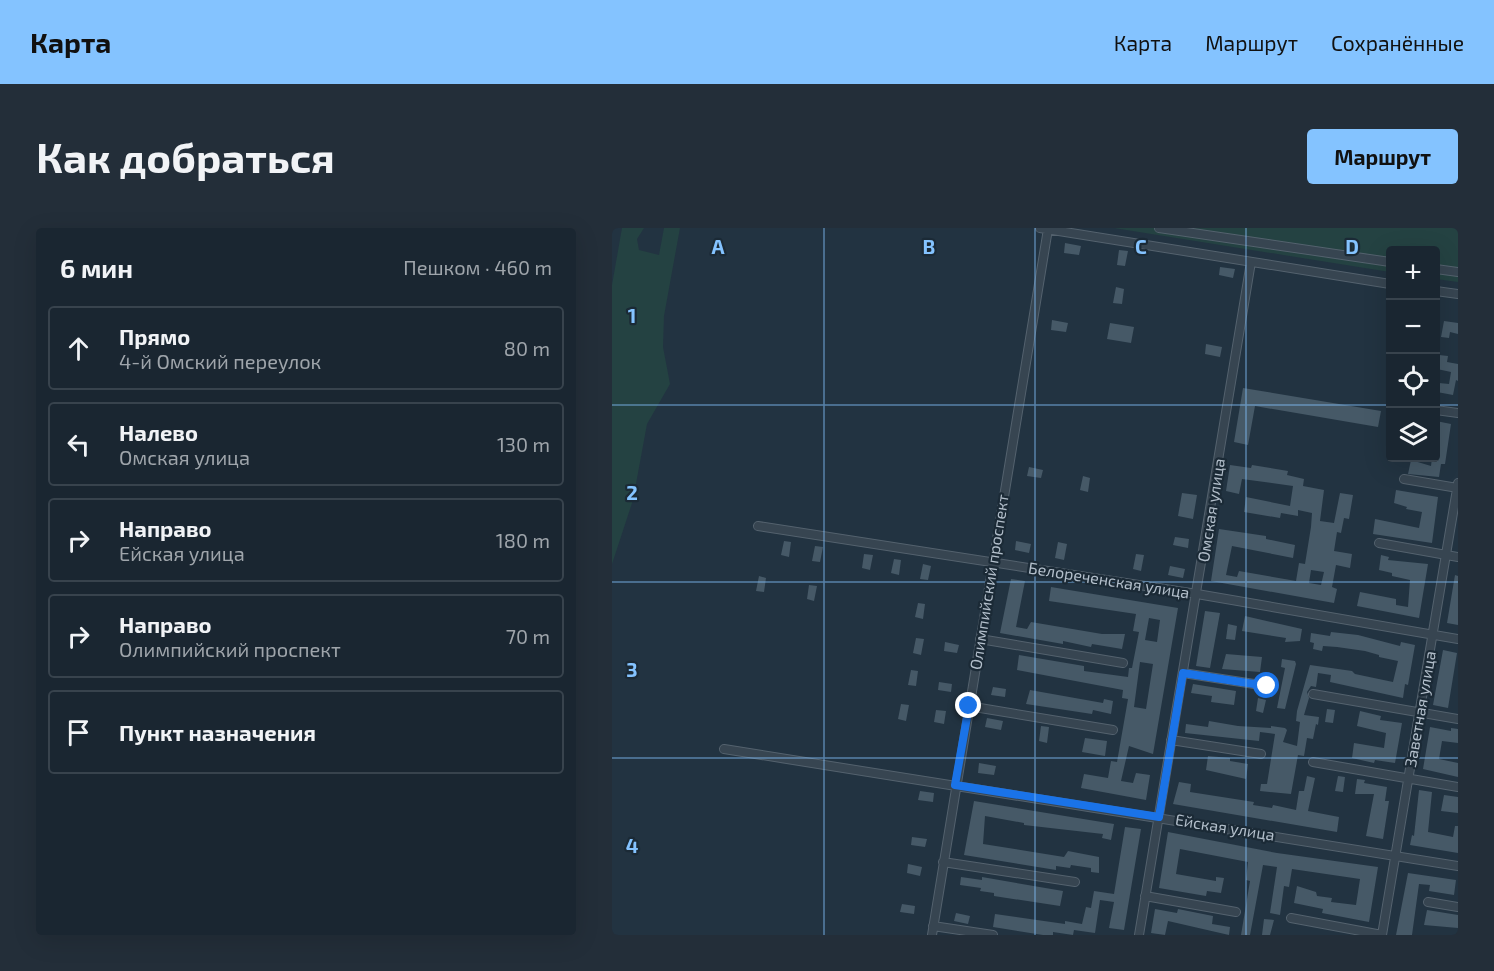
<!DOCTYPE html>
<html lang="ru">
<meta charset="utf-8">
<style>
body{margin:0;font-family:"Exo 2",sans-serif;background:#232e39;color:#f1f3f6}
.controls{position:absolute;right:18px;top:18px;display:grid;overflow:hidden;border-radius:6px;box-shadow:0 6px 24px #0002}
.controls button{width:54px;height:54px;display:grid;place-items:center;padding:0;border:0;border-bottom:2px solid #38434d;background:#1a2631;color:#f1f3f6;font:30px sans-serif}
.stop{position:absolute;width:18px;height:18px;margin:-14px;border:4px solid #1a73e8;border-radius:50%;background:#fff}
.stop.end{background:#1a73e8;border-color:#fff;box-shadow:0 2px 6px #0008}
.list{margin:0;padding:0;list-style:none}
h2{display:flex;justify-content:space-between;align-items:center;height:78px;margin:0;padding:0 24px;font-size:26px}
h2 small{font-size:20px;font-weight:400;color:#9fa5ab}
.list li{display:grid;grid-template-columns:39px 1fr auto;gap:18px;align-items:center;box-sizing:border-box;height:84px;margin:0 12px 12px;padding:0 12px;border:2px solid #38434d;border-radius:6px}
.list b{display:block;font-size:22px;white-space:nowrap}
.list p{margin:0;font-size:20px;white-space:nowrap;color:#9fa5ab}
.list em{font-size:20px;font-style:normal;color:#9fa5ab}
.icon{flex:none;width:33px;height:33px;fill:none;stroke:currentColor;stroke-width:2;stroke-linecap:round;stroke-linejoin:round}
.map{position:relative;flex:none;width:846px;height:707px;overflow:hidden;border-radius:6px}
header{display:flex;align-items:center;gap:36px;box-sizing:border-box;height:84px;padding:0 30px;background:#84c3ff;color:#111}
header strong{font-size:28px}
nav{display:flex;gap:33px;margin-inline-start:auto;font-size:21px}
.intro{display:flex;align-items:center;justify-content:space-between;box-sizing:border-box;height:144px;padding:0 36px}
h1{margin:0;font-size:42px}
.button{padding:15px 27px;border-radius:6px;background:#84c3ff;color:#111;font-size:21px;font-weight:700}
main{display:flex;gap:36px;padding:0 36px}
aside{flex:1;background:#1a2631;border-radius:6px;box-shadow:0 6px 24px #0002}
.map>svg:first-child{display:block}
</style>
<header>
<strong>Карта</strong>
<nav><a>Карта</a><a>Маршрут</a><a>Сохранённые</a></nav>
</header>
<div class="intro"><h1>Как добраться</h1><a class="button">Маршрут</a></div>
<main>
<aside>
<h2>6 мин<small>Пешком · 460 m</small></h2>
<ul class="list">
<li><svg class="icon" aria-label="ahead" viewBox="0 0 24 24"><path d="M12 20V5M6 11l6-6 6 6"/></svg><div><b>Прямо</b><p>4-й Омский переулок</p></div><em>80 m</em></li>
<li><svg class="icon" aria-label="left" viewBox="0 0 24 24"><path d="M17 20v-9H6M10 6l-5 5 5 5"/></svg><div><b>Налево</b><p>Омская улица</p></div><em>130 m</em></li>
<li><svg class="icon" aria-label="right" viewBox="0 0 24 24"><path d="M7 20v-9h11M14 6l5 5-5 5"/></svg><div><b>Направо</b><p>Ейская улица</p></div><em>180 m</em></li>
<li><svg class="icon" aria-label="right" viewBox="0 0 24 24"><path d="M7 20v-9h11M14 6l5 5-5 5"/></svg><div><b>Направо</b><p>Олимпийский проспект</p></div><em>70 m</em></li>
<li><svg class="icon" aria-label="arrive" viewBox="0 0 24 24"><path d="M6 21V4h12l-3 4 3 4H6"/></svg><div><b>Пункт назначения</b></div></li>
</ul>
</aside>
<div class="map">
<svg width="846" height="707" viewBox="0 0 846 707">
<rect width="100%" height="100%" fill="#223341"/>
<path fill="#244242" d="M10,0H32L25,11L27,22L47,27L52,0H68L52,88L51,119L58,156L35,196L21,272L0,336V57Z
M502,0H846V54L824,51V22H778V44Z"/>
<path fill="#465967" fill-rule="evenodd" d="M453,15L469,18L467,27L452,25Z
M507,22L516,23L513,38L505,37Z
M608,39L623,41L621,50L607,47Z
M504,59L512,61L510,76L501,75Z
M440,92L456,95L454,104L439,102Z
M832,93L846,95V106L838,104L837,110L829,109Z
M498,95L522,99L519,115L495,111Z
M594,116L610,119L608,129L593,126Z
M827,127L836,128L835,134L846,136V153L844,152L841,167L825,164L827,155L837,156L839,144L825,141Z
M631,160L769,183L766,199L643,178L636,217L622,214Z
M824,193L839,196L833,236H829L827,249L796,246L799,232L819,238L820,230H824Z
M618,237L639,240L640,237L676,243L675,247L692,251L691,258L712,262L708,293L722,295L728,265L741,267L737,291L732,290L729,305L725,304L722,323L740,326L738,340L724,337L720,359L725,361L722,375L599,353L607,301L654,308V311L683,317L681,330L620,318L614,347L625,349L627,343L684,353L687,335L693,336L699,299L700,285L686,282V288L669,285L668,290L632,284L634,269L678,278L681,258L630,251L627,266L614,263ZM699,342L712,344L709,357L697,355Z
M417,239L431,242L429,250L415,248Z
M471,248L478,250L476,264L468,262Z
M784,262L826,269L820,315L761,306L763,291L807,300L810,284L794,281L795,279L782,275Z
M570,265L585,267L581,291L566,288Z
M563,309L577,311L576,320L561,317Z
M172,313L179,314L177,329L169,327Z
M404,313L419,316L417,325L403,322Z
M446,314L455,316L452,332L443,330Z
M203,318L211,319L208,334L200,333Z
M252,326L261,327L258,342L250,340Z
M524,326L532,327L529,343L521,341Z
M769,327L777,329L776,332L816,336L807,390L745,378L748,364L784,371V377L796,379L798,352L780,348V345L767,342Z
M282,331L289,332L287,347L279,345Z
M311,336L319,338L316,352L308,351Z
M558,338L573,341L571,350L556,347Z
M843,347L846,348V397L835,395Z
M147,348L154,350L152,364L144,363Z
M399,351L413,353L404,399L415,401L419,394L490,406H513L510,421L480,416L479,419L451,413V416L388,405Z
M197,357L205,358L202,373L195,371Z
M439,359L566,380L541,526L517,518L509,553L521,555L524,545L538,547L534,572L469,560L472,546L496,550L499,533L505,534L516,471L510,470L511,462L405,442L407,427L472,438V443L516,449L517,440H520L527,404L521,403L524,386L437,373ZM537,390L548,392L545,414L533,412ZM528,434L541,436L534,481L522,479Z
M306,375L313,376L311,391L303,389Z
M593,383L608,385L598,440L584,438Z
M633,388L690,401L688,413L673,414L674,410L630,403Z
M616,396L625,398L623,412L614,411Z
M719,404L746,407L788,418L789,414L803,417L796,457L793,456L791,470L718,454L719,447L706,445L704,459L699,458L695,464L697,470L692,487L707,489L706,497L704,496L701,511L695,510L692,528L686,527L679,566L648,563L649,556H655L663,506L648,504L647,513L573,505L574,496L596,499L597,493L626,498L659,500V498L673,500L675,502L671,514L685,518L688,494L684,493L685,483L698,437L740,443L743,446L781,454L786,433L767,429V427L753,423L725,419L711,418L710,423L701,421L702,415L698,414L699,405L718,408Z
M304,410L312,411L309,427L301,425Z
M333,414L347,417L345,425L332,423Z
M831,422L845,425L836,480L821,477Z
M614,426L650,429L648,444L610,441Z
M670,431L683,433L684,436L673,481L665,480L673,440L669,439Z
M299,442L306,443L304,458L296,457Z
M327,454L340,456L339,464L326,462Z
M581,456L624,463L622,477L599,474L600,468L579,465Z
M381,459L394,461L393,469L379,467Z
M418,462L491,475L492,471L501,473L499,486L481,482L480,486L414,476Z
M646,470L654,472L651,485L644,483Z
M289,476L297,477L294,493L286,491Z
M715,481L723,482L721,495L713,494Z
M324,482L334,483L332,496L322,494Z
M748,483L769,488L768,492L790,495L783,535L763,532L762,535L740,530L742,515L772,520L774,505L745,498Z
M375,490L391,493L389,502L373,499Z
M429,498L437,499L435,515L427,513Z
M818,499L839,503V500L846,501V515L830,513L827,531L846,535V549L811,541Z
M473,510L495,513L493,528L470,524Z
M596,528L618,530V533L636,536L634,551L594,542Z
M367,535L384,538L382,547L366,545Z
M695,548L703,550L696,583L727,589L725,604L561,576L567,554L579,556L578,564L642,574L641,577L660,580L661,577L684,582L687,563H692Z
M726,548L733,549L731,564L723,563Z
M745,551L753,552L752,555L775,559L773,573H777L771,611L754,608L762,566H743Z
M807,562L820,564L816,604L841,609L843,598H846V625L798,617L800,607L802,608Z
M308,563L322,565L321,574L306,572Z
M832,567L846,569V585L829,583Z
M362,573L502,596L499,612L490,610L491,606L412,597V595L373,588L371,616L452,629L456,623L487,629V645L479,644V640L459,637L458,640L444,638V642L352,627Z
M513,599L529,601L512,702L497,700L502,674L488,672L483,705L462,702L461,707L441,704V707H431L381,699L383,686L453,696V693L470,696L474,679L479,680L482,663L502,666Z
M556,604L665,625L766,639L757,694L710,685L711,681L682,675L685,658L704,664L705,668L720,670L719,674L744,677L748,651L680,641L677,659L672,658L668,687L658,685L665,639L651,637L638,707H629L638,653L634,652L636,634L568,621L564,646L604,653V649L612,650L609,665L595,663L594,668L547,660Z
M300,609L315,611L313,619L299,617Z
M296,636L310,639L308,648L295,645Z
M796,645L844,652L842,667L817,663L818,657L807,656L800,707H784Z
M349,649L370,652V649L451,663L448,678L382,668V665L368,663L369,660L348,657Z
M290,676L303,678L302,686L288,684Z
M543,681L565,685L566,681L601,688L600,696L618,699L617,707L556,693L553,707L539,705Z
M815,682L846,687V700L812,697Z
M344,685L358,688L356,696L342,693Z
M652,691L662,692L658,707H650Z"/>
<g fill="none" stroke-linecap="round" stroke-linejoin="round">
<defs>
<path id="street" d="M428,0L778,56
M547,0L778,34
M824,41L846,44
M824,63L846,66
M824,182L846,185
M792,251L846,260
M146,298L585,366L846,411
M767,315L846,329
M368,411L511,435
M571,445L655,458
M701,466L846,491
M356,478L501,502
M559,512L649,526
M112,521L846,638
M701,534L846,559
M331,634L463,654
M533,668L624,684
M816,674L846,679
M679,690L770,707
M321,698L381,707
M320,707L436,1
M527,707L639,34
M770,707L846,255"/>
</defs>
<use href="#street" stroke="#54626e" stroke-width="10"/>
<use href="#street" stroke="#374551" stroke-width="8"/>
</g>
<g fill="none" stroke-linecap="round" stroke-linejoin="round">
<path stroke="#1a73e8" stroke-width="8" d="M357,478L343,557L547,589L571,445L655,458"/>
</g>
<path fill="none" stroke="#84c3ff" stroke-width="1.5" stroke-opacity="0.55" d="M212,0V707M423,0V707M634,0V707M0,177H778M824,177H846M0,354H846M0,530H846"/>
<g text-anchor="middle" stroke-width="4.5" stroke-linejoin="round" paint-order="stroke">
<g font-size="16" fill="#b3bfcb" stroke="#1b2a36">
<text transform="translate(599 282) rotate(-81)" y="6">Омская улица</text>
<text transform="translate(497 352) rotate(9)" y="6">Белореченская улица</text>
<text transform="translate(377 354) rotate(-81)" y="6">Олимпийский проспект</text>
<text transform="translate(808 481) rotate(-80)" y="6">Заветная улица</text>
<text transform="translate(613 599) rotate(9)" y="6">Ейская улица</text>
</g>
</g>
<g font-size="20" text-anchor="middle" font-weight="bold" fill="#84c3ff" stroke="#1b2a36" stroke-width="4.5" stroke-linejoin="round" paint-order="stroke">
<text x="106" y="26">A</text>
<text x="317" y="26">B</text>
<text x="529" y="26">C</text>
<text x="740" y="26">D</text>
<text x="20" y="95">1</text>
<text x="20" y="272">2</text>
<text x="20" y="449">3</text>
<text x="20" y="625">4</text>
</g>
</svg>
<div class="controls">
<button>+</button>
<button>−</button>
<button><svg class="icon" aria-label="locate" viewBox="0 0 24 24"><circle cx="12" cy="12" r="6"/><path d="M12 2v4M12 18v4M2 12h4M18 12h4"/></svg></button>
<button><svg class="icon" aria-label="layers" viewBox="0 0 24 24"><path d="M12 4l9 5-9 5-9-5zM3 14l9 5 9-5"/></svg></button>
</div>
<div class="stop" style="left:655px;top:458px"></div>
<div class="stop end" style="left:357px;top:478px"></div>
</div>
</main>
